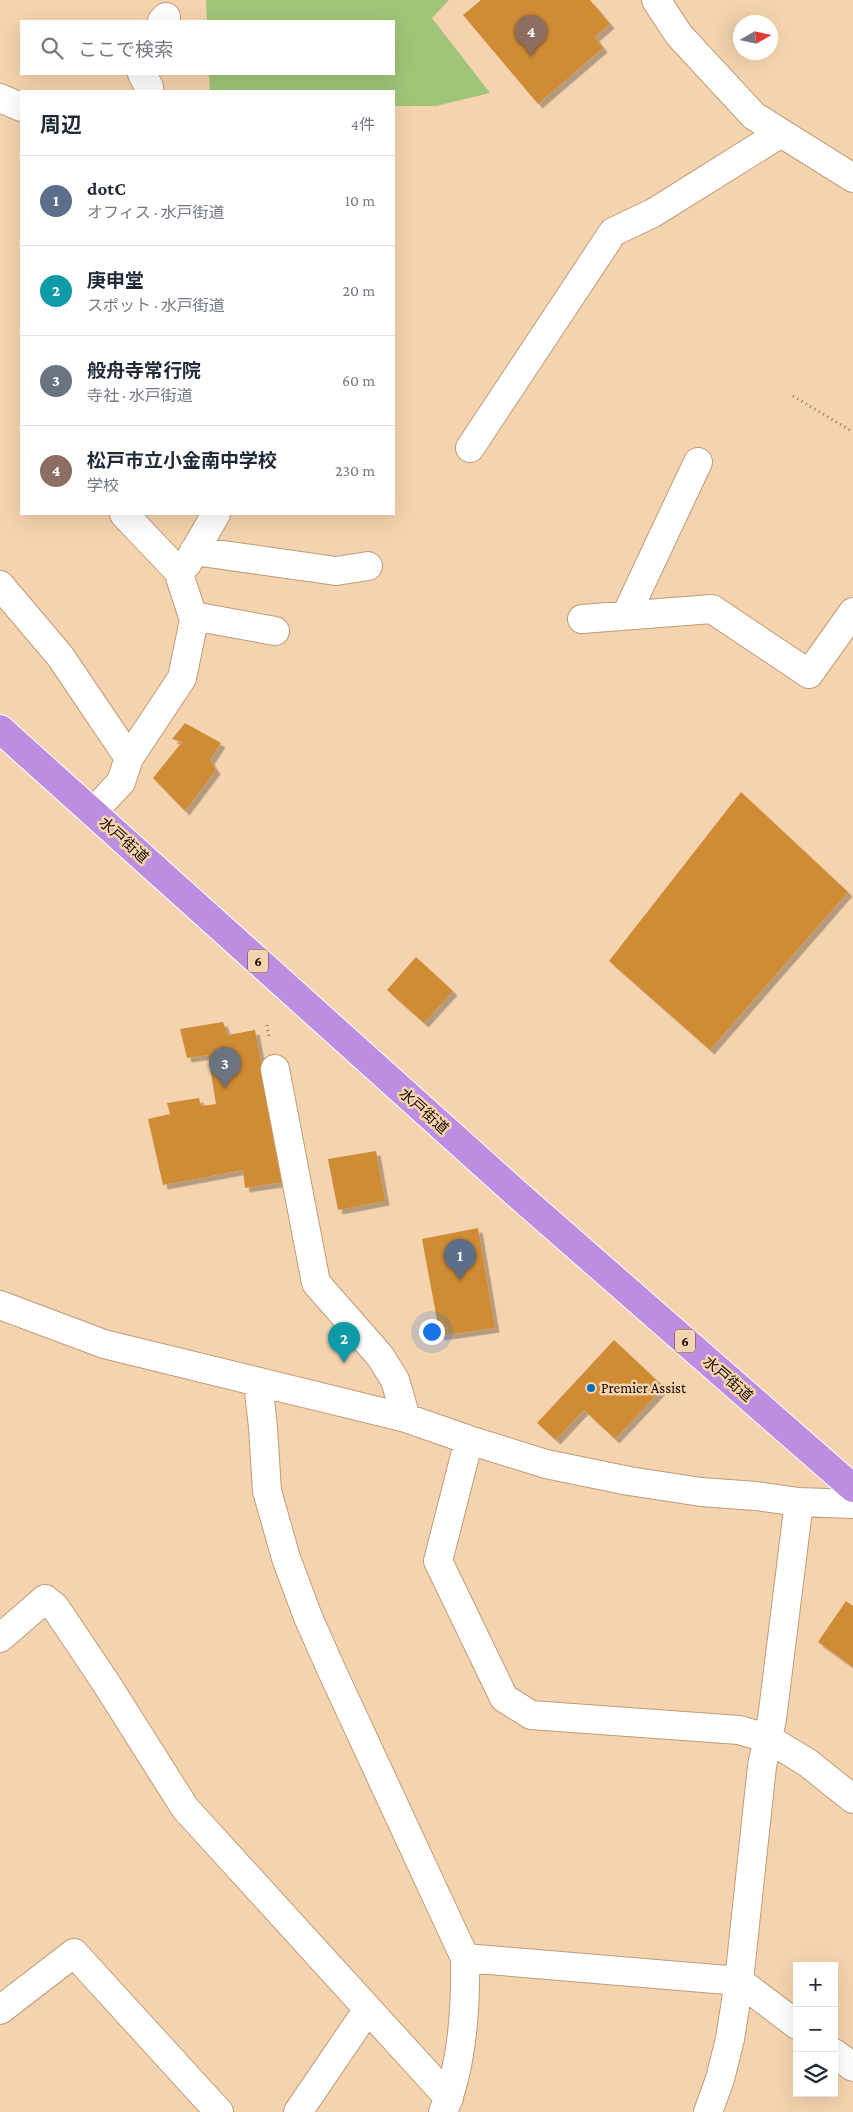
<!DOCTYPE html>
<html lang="ja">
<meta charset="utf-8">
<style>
body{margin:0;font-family:"Crimson Pro","Noto Sans JP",serif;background:#f6f6f7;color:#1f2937}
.controls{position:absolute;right:15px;bottom:15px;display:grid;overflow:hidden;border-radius:0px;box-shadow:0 5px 20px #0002}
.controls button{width:45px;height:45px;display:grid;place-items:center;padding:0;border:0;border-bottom:1px solid #e0e1e3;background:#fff;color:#1f2937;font:25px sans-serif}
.compass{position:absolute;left:733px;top:15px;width:45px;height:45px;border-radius:50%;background:#fff;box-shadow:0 5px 20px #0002;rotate:81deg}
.you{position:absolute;left:431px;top:1331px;width:18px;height:18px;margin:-12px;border:4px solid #fff;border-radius:50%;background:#1a73e8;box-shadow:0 0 0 8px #1a73e833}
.badge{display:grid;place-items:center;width:32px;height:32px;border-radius:50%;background:#056db9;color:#fff;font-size:16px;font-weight:700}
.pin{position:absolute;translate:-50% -41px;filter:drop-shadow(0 1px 2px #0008)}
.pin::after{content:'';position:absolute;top:26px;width:18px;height:15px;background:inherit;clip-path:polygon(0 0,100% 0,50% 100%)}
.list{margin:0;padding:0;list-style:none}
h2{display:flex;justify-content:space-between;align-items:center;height:65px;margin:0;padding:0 20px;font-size:21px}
h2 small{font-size:16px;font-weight:400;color:#747a83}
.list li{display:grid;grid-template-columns:32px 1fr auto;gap:15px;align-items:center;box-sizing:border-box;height:90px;padding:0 20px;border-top:1px solid #e0e1e3}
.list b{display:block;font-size:19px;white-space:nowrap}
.list p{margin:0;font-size:16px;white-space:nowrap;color:#747a83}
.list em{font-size:16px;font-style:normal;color:#747a83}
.icon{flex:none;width:28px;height:28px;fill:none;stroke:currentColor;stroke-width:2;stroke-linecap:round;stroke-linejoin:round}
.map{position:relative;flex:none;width:853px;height:2112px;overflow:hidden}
.search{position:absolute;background:#fff;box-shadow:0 5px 20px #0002;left:20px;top:20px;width:375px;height:55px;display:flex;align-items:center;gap:12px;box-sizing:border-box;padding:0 18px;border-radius:0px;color:#747a83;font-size:19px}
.panel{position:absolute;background:#fff;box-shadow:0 5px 20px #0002;left:20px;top:90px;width:375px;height:425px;border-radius:0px}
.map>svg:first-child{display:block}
</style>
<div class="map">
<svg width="853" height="2112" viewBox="0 0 853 2112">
<defs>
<filter id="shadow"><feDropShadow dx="4.5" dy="4.5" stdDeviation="0" flood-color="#0004"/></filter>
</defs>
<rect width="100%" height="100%" fill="#f5d3ae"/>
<path fill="#a0c578" d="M206,0H449L432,18L490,93L436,106H394V91H210L209,74H394V21H207Z"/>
<path fill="#d08c35" filter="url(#shadow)" d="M481,0H590L610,24L595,37L603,48L538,104L463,15Z
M185,723L221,743L210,760L216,770L185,811L153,778L182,742L172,739Z
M741,792L848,892L710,1050L609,961Z
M416,957L453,991L424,1023L387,990Z
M223,1022L228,1035L255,1030L284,1182L245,1188L243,1170L163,1185L148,1119L170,1114L167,1103L199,1098L201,1106L216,1104L208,1055L187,1058L180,1029Z
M376,1151L385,1201L338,1210L328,1159Z
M478,1228L495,1328L440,1336L422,1239Z
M614,1340L664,1387L615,1439L584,1410L556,1440L537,1423Z
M846,1601L853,1606V1667L818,1642Z"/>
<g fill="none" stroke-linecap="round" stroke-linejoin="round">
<defs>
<path id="minor" d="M656,0L679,35L754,116L853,178
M162,21L166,17
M142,74L149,87V91
M0,98L21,107
M470,448L613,232L653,213L781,133
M194,551L336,571L368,566
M187,564L216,514
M0,585L60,656L129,758
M626,615L698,462
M193,616L275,631
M582,619L712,609L809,674L853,612
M93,812L121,782L129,758L182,678L194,620L178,571L124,514
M275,1069L316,1283L380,1356L395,1380L406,1418
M0,1305L104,1344L406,1418L469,1440L546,1464L629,1481L701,1492L756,1496L799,1502L853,1504
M258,1383L263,1427L267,1491L286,1558L308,1617L331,1669L465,1958C466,2006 462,2067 443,2112
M469,1440L438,1561L504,1698L531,1715L739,1730L767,1738L808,1763L853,1799
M0,1638L45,1599L55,1607L106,1683L185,1808L449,2098
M465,1958L739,1981L797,2025
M0,2010L74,1953L219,2112
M834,2053L853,2067
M298,2112L368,2009
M708,2112L720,2079L730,2039L739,1981L762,1766L772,1719L799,1502"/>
<path id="highway" d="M0,729L517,1194L853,1488"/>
</defs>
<use href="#minor" stroke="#be9d7a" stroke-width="30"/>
<use href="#highway" stroke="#fff" stroke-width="30"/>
<path stroke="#8f775f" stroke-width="3" stroke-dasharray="1 4" stroke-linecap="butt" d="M793,396L853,432
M267,1025L269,1037"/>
<use href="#minor" stroke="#fff" stroke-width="28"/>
<use href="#highway" stroke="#bc8de1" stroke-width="28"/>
</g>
<circle fill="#056db9" stroke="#f5d3ae" stroke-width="2" cx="591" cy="1388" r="5"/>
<g text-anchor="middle" stroke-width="5" stroke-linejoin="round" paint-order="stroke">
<g fill="#f5d3ae" stroke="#5a4836" stroke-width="1">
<rect x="248" y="949.5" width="20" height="23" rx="4"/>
<rect x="675" y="1329.5" width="20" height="23" rx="4"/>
</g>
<g font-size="14" font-weight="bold" fill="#170c02">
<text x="258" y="966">6</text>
<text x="685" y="1346">6</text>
</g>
<g font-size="15" fill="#170c02" stroke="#f5d3ae">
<text transform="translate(124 840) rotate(42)" y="5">水戸街道</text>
<text transform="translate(424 1111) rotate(42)" y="5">水戸街道</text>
<text transform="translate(728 1379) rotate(41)" y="5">水戸街道</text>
</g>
<g font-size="15" fill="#170c02" stroke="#f5d3ae" text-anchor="start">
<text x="601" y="1393">Premier Assist</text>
</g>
</g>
</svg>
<div class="controls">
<button>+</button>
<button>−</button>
<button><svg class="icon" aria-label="layers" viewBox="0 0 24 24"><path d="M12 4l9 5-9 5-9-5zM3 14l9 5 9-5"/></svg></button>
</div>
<svg class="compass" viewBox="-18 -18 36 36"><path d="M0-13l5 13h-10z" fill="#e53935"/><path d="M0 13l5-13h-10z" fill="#747a83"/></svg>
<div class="you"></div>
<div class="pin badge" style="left:460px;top:1280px;background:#5c6f8a">1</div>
<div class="pin badge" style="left:344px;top:1363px;background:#0f9aa8">2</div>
<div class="pin badge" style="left:225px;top:1088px;background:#6b7280">3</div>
<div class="pin badge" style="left:531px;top:56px;background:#8d6e63">4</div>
<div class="search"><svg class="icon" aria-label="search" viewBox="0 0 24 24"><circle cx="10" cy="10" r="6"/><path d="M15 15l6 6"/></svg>ここで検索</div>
<section class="panel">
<h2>周辺<small>4件</small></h2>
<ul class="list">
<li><span class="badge" style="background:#5c6f8a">1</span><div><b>dotC</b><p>オフィス · 水戸街道</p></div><em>10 m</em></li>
<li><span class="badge" style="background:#0f9aa8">2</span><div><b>庚申堂</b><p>スポット · 水戸街道</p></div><em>20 m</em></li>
<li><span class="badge" style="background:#6b7280">3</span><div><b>般舟寺常行院</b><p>寺社 · 水戸街道</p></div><em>60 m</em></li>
<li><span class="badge" style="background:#8d6e63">4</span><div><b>松戸市立小金南中学校</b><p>学校</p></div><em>230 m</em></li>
</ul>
</section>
</div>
